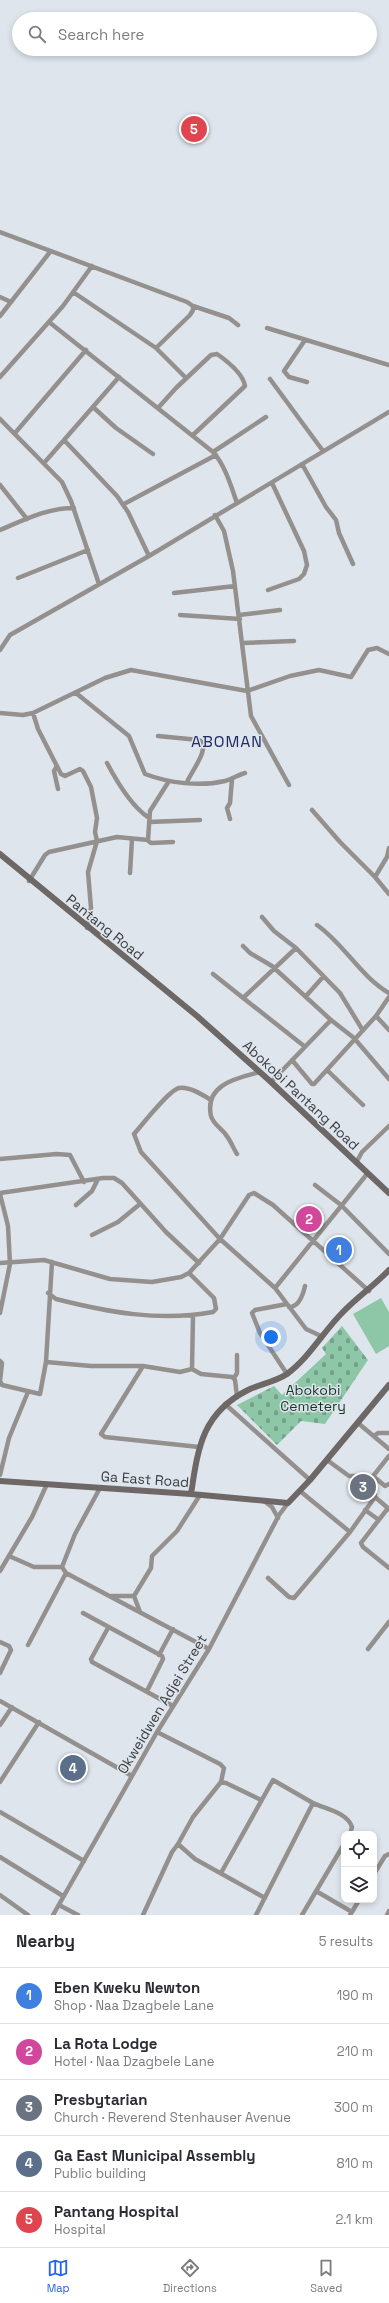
<!DOCTYPE html>
<meta charset="utf-8">
<style>
body{margin:0;font-family:"Space Grotesk",sans-serif;background:#f7f7f7;color:#2b2b33}
.controls{position:absolute;right:12px;bottom:12px;display:grid;overflow:hidden;border-radius:8px;box-shadow:0 2px 6px #0003}
.controls button{width:36px;height:36px;display:grid;place-items:center;padding:0;border:0;border-bottom:1px solid #e1e1e2;background:#fff;color:#2b2b33;font:20px sans-serif}
.you{position:absolute;left:271px;top:1337px;width:14px;height:14px;margin:-10px;border:3px solid #fff;border-radius:50%;background:#1a73e8;box-shadow:0 0 0 6px #1a73e833}
.badge{display:grid;place-items:center;width:26px;height:26px;border-radius:50%;background:#2563eb;color:#fff;font-size:13px;font-weight:700}
.pin{position:absolute;translate:-50% -50%;border:2px solid #fff;box-shadow:0 1px 4px #0006}
.list{margin:0;padding:0;list-style:none}
h2{display:flex;justify-content:space-between;align-items:center;height:52px;margin:0;padding:0 16px;font-size:17px}
h2 small{font-size:13px;font-weight:400;color:#7c7c81}
.list li{display:grid;grid-template-columns:26px 1fr auto;gap:12px;align-items:center;box-sizing:border-box;height:56px;padding:0 16px;border-top:1px solid #e1e1e2}
.list b{display:block;font-size:15px;white-space:nowrap}
.list p{margin:0;font-size:13px;white-space:nowrap;color:#7c7c81}
.list em{font-size:13px;font-style:normal;color:#7c7c81}
.icon{flex:none;width:22px;height:22px;fill:none;stroke:currentColor;stroke-width:2;stroke-linecap:round;stroke-linejoin:round}
.map{position:relative;flex:none;width:389px;height:1915px;overflow:hidden}
.search{position:absolute;background:#fff;box-shadow:0 2px 6px #0003;left:12px;right:12px;top:12px;height:44px;display:flex;align-items:center;gap:10px;box-sizing:border-box;padding:0 14px;border-radius:22px;color:#7c7c81;font-size:15px}
.sheet{height:332px;background:#fff}
nav{display:flex;justify-content:space-around;align-items:center;box-sizing:border-box;height:56px;border-top:1px solid #e1e1e2;background:#fff;font-size:11px;color:#7c7c81}
nav a{display:grid;justify-items:center;gap:2px}
nav .on{color:#2563eb}
.map>svg:first-child{display:block}
</style>
<div class="map">
<svg width="389" height="1915" viewBox="0 0 389 1915">
<defs>
<pattern id="cemetery-stones" width="16" height="16" patternUnits="userSpaceOnUse"><rect width="16" height="16" fill="#8ec7a7"/><path d="M2 7V4a2 2 0 0 1 4 0v3zM10 15v-3a2 2 0 0 1 4 0v3z" fill="#75a389"/></pattern>
</defs>
<rect width="100%" height="100%" fill="#dfe5ed"/>
<path fill="#8ec7a7" d="M381,1298L389,1312V1346L376,1354L353,1314Z"/>
<path fill="url(#cemetery-stones)" d="M342,1326L368,1360L325,1424L301,1421L277,1445L237,1405L274,1386L282,1395L326,1354L322,1348Z"/>
<g fill="none" stroke-linecap="round" stroke-linejoin="round">
<path stroke="#94908e" stroke-width="4.5" d="M0,232L187,302L193,306V310L190,315L156,348
M73,292L156,348L186,378
M0,297L11,302
M193,306L229,318L238,325
M0,316L50,252
M49,322L213,452C225,465 231,486 237,503
M267,328L389,365
M305,340L284,371L289,377L307,382
M0,377L63,306L92,266
M270,379L323,451
M93,407L116,428L153,454
M158,408L176,388L211,355L217,354C227,361 243,373 245,386L193,435
M0,419L62,482L71,501L99,584
M15,433L86,350
M64,440L117,496L128,512L149,556
M213,452L266,417
M44,463L119,377
M302,464L326,507L336,520L339,533L353,564
M0,485L27,519
M124,504L216,455
M215,515L224,531L233,571L251,716L289,785
M0,530C24,520 47,508 74,508
M18,578L88,550
M268,590L299,579L304,574L307,565L304,551L272,483
M174,593L235,586
M180,615L240,619
M239,615L280,610
M243,643L294,641
M0,650L10,635L149,556L389,412
M76,693L129,736L145,774C169,783 200,787 225,781C232,779 238,775 245,773
M0,713L23,715L33,713L105,678L131,670L247,691L290,676L319,670L351,677L368,650L377,648L389,654
M33,713L38,729L61,774L65,776L80,769L83,771L91,787L97,818L95,832L97,841L88,872L91,908L87,928
M158,736L199,740C212,746 191,772 187,782
M107,763C117,782 131,806 149,818
M57,766L54,771L58,789
M312,810L340,842L375,877
M230,819L227,808L230,803L232,779
M149,822L200,820
M147,840L151,843L173,842
M389,848L387,857L375,877L389,894
M130,873L132,839
M29,881L45,855L49,852L117,837L148,840L150,811L169,781
M262,917L274,931L296,948L340,993L362,1029
M317,925C344,944 360,976 389,993
M243,946L250,953L272,966L331,1020L271,1082
M213,974L304,1046
M306,996L323,977
M389,997L376,1016L389,1030
M243,998L296,948
M331,1020L354,1038L389,1079
M292,1060L312,1084H314L376,1016
M327,1070L363,1105
M211,1100C203,1095 189,1086 179,1088C169,1090 142,1125 134,1134L141,1152L220,1239L275,1288L306,1329L321,1336
M237,1154C233,1148 231,1141 226,1135C222,1129 213,1124 211,1116C204,1084 238,1078 260,1072
M0,1159L57,1154L70,1155L84,1182
M356,1163L362,1152L389,1126
M315,1185L341,1205
M0,1193L103,1178H114L122,1183L166,1232L199,1263
M0,1194L8,1226L10,1264L0,1313
M76,1205L92,1191L98,1179
M341,1205L389,1254
M92,1235L118,1222L140,1204
M0,1263L44,1260L110,1279L152,1282L181,1277L189,1273L220,1239L249,1195L254,1193L273,1205L369,1291
M275,1288L367,1174
M48,1293L56,1299C107,1312 160,1322 213,1312L216,1309L214,1298L189,1273
M287,1304L255,1310L252,1313L260,1333L287,1374
M289,1307C299,1307 303,1295 305,1286
M0,1361L2,1363L0,1381L2,1385L40,1394L46,1362L52,1262
M46,1362L91,1366H143L180,1372L192,1369L201,1374L232,1377L235,1380L237,1396
M143,1366L101,1434L105,1437L199,1447
M192,1369L193,1316
M234,1378L237,1373V1355
M225,1404L310,1480
M358,1423L389,1449
M374,1436L378,1433H389
M327,1460L349,1476H363L370,1480L374,1485L375,1497L389,1509
M0,1475L9,1438L28,1392
M373,1476L385,1486L389,1484
M370,1480L389,1456
M300,1491L350,1532L375,1497
M264,1501L272,1507L278,1518
M388,1508L361,1543L363,1547L389,1568
M365,1510L379,1520
M9,1556L34,1567H62
M0,1571L32,1517L47,1484
M66,1573L209,1649
M66,1573L62,1567L75,1534L100,1488
M268,1578L289,1597L294,1598L350,1532
M111,1596H134
M134,1596L151,1568L152,1556L177,1531L200,1495
M134,1596L140,1612
M83,1613L162,1656L163,1659L147,1691
M108,1628L91,1659L92,1662L173,1706
M0,1642L9,1646L11,1650L0,1673
M28,1645L66,1573
M368,1649L389,1622
M159,1655L173,1629
M0,1701L132,1776
M0,1725L12,1707
M157,1732L220,1764L224,1768L221,1782
M0,1782L39,1722
M0,1812L84,1861
M178,1844L193,1817L221,1782L226,1783L261,1800
M0,1857L63,1896
M221,1873L273,1780L313,1803
M374,1874L385,1856L389,1854
M316,1891L352,1912L350,1915
M0,1895L28,1915
M59,1905L78,1915
M352,1912L359,1900
M53,1915L157,1732L209,1649L279,1515L288,1503
M143,1915L172,1852L178,1844L195,1859L265,1898
M256,1915L313,1803C325,1809 347,1812 352,1827L350,1834
M302,1915L344,1844
M387,1915L389,1911"/>
<path stroke="#6d6865" stroke-width="6" d="M0,854L197,1016L271,1082L389,1193
M0,1481L191,1494L288,1503L310,1480L389,1385
M191,1494C198,1448 202,1413 248,1390C260,1384 275,1382 287,1374C309,1358 323,1332 342,1313C357,1297 374,1286 389,1270"/>
</g>
<g text-anchor="middle" stroke-width="3" stroke-linejoin="round" paint-order="stroke">
<g font-size="14" fill="#3a3c3f" stroke="#dfe5ed">
<text transform="translate(105 927) rotate(39)" y="5">Pantang Road</text>
<text transform="translate(301 1095) rotate(43)" y="5">Abokobi Pantang Road</text>
<text transform="translate(145 1479) rotate(4)" y="5">Ga East Road</text>
<text transform="translate(162 1704) rotate(-59)" y="5">Okweidwen Adjei Street</text>
</g>
<g font-size="14" fill="#123625" stroke="#dfe5ed">
<text x="313" y="1395">Abokobi<tspan x="313" dy="16">Cemetery</tspan></text>
</g>
<g font-size="16" letter-spacing="1" fill="#202c64" stroke="#dfe5ed">
<text x="227" y="747">ABOMAN</text>
</g>
</g>
</svg>
<div class="controls">
<button><svg class="icon" aria-label="locate" viewBox="0 0 24 24"><circle cx="12" cy="12" r="6"/><path d="M12 2v4M12 18v4M2 12h4M18 12h4"/></svg></button>
<button><svg class="icon" aria-label="layers" viewBox="0 0 24 24"><path d="M12 4l9 5-9 5-9-5zM3 14l9 5 9-5"/></svg></button>
</div>
<div class="you"></div>
<div class="pin badge" style="left:339px;top:1250px;background:#3f7fe0">1</div>
<div class="pin badge" style="left:309px;top:1219px;background:#d1479c">2</div>
<div class="pin badge" style="left:363px;top:1487px;background:#6b7280">3</div>
<div class="pin badge" style="left:73px;top:1768px;background:#5c6f8a">4</div>
<div class="pin badge" style="left:194px;top:129px;background:#e0444e">5</div>
<div class="search"><svg class="icon" aria-label="search" viewBox="0 0 24 24"><circle cx="10" cy="10" r="6"/><path d="M15 15l6 6"/></svg>Search here</div>
</div>
<section class="sheet">
<h2>Nearby<small>5 results</small></h2>
<ul class="list">
<li><span class="badge" style="background:#3f7fe0">1</span><div><b>Eben Kweku Newton</b><p>Shop · Naa Dzagbele Lane</p></div><em>190 m</em></li>
<li><span class="badge" style="background:#d1479c">2</span><div><b>La Rota Lodge</b><p>Hotel · Naa Dzagbele Lane</p></div><em>210 m</em></li>
<li><span class="badge" style="background:#6b7280">3</span><div><b>Presbytarian</b><p>Church · Reverend Stenhauser Avenue</p></div><em>300 m</em></li>
<li><span class="badge" style="background:#5c6f8a">4</span><div><b>Ga East Municipal Assembly</b><p>Public building</p></div><em>810 m</em></li>
<li><span class="badge" style="background:#e0444e">5</span><div><b>Pantang Hospital</b><p>Hospital</p></div><em>2.1 km</em></li>
</ul>
</section>
<nav>
<a class="on"><svg class="icon" aria-label="map" viewBox="0 0 24 24"><path d="M3 6l6-2 6 2 6-2v14l-6 2-6-2-6 2zM9 4v14M15 6v14"/></svg>Map</a>
<a><svg class="icon" aria-label="directions" viewBox="0 0 24 24"><path d="M12 3l9 9-9 9-9-9zM9 14v-3h6M13 9l2 2-2 2"/></svg>Directions</a>
<a><svg class="icon" aria-label="saved" viewBox="0 0 24 24"><path d="M7 4h10v16l-5-4-5 4z"/></svg>Saved</a>
</nav>
